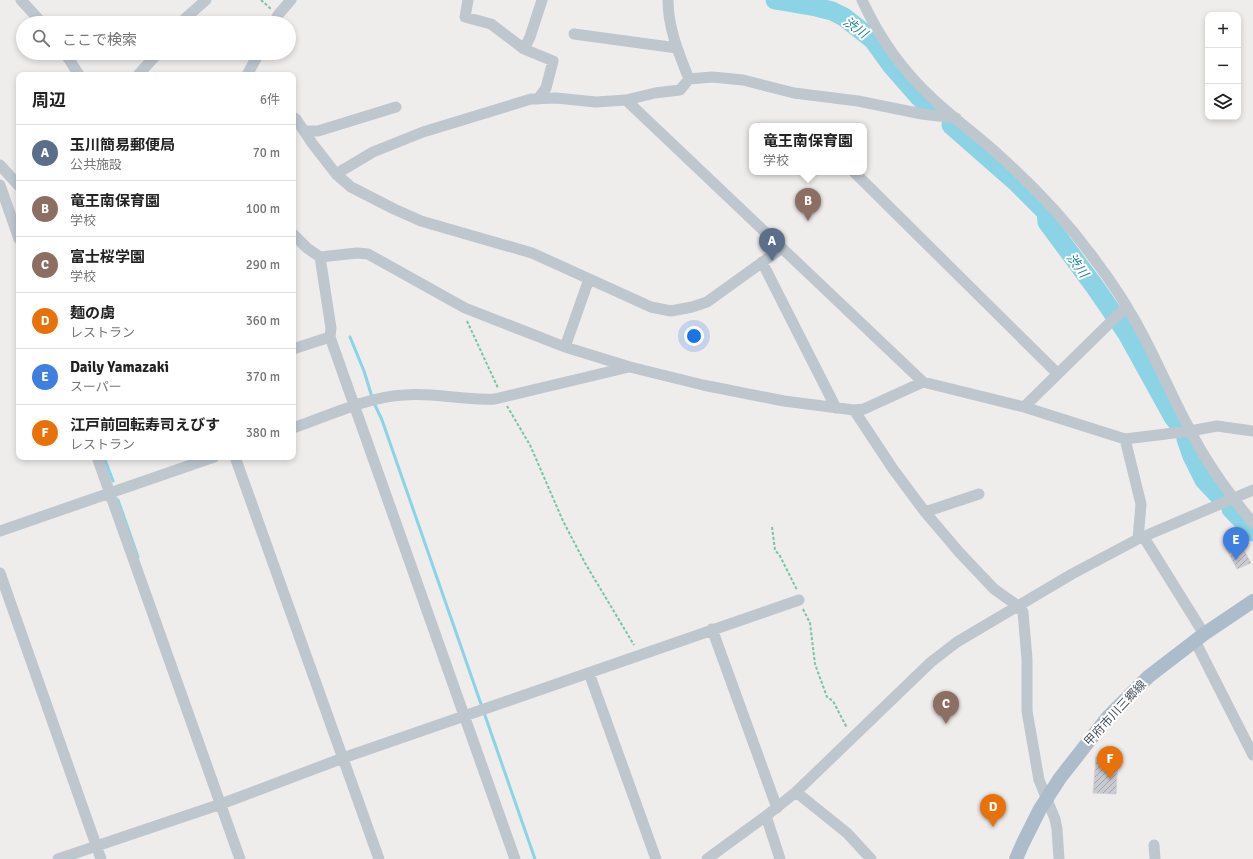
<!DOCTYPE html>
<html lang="ja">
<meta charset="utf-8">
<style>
body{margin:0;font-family:Signika,"Noto Sans JP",sans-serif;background:#f6f6f6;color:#222}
.controls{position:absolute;right:12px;top:12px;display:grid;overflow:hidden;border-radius:8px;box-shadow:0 2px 6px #0003}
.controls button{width:36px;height:36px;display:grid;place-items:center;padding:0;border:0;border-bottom:1px solid #e0e0e0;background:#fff;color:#222;font:20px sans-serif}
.you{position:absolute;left:694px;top:336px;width:14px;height:14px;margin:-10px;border:3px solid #fff;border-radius:50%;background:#1a73e8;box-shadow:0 0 0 6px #1a73e833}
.badge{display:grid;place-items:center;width:26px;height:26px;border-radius:50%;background:#db2777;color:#fff;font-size:13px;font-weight:700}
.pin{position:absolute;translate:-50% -33px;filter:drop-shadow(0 1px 2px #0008)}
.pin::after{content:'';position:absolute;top:21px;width:14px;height:12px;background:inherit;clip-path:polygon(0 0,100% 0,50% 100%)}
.popup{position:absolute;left:749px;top:123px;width:118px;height:52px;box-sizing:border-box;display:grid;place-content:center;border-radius:8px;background:#fff;filter:drop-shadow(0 1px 3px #0005);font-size:13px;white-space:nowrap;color:#767676}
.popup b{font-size:15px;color:#222}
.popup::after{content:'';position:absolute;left:50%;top:100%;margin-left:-8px;border:8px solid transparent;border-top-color:#fff}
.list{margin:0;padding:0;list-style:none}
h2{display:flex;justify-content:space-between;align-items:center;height:52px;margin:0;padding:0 16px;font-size:17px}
h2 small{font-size:13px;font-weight:400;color:#767676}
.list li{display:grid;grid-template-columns:26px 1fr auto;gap:12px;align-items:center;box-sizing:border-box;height:56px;padding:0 16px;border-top:1px solid #e0e0e0}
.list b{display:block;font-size:15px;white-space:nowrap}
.list p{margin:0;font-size:13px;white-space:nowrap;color:#767676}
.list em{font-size:13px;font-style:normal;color:#767676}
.icon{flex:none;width:22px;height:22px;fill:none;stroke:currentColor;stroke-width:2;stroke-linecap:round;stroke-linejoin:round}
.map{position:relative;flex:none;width:1253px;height:859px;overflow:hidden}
.search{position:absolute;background:#fff;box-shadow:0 2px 6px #0003;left:16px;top:16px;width:280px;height:44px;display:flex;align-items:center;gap:10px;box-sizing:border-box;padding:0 14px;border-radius:22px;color:#767676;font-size:15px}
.panel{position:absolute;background:#fff;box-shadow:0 2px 6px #0003;left:16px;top:72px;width:280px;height:388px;border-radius:8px}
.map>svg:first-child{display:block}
</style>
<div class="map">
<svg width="1253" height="859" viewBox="0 0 1253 859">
<defs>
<pattern id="building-hatch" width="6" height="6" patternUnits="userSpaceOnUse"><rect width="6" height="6" fill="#cacbd1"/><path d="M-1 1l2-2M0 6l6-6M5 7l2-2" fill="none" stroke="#a6a7ac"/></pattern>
</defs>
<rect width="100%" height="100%" fill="#efecec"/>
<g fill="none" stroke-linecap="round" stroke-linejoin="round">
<path stroke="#8bd3e5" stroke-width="3" d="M350,337L364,371L372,397
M374,403L382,420L535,859
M104,457L113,481
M118,500L138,557"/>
<path stroke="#8bd3e5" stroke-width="19" d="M775,0L816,7L832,11L844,17L873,40L891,65L919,97L931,108
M951,125L1016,182L1046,212L1047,222L1095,287L1126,332L1173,417L1180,426
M1186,439L1192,456L1204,480L1220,497
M1231,509L1253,532"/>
</g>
<path fill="url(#building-hatch)" stroke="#d0d2d7" d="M1239,541L1251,563L1237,569L1226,548Z
M1096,757L1118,758L1116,794L1093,793Z"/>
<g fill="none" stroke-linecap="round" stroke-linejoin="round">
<path stroke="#76c69e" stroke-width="2" stroke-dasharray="3 2" stroke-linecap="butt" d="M261,0L271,9
M467,321L498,388
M507,406L530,445L563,521L585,563L634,645
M772,527L775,550L780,556L797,590
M803,609L810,623L815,664L827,697L833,701L847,728"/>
<path stroke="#bec6ce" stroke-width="11" d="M21,0L42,23
M468,0L465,17L491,24L524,49L530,37L542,0
M668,0C668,28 679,54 689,79
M862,0C878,35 902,70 931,97C953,118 978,136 1001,157C1033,186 1063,217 1089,252C1110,279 1130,309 1146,341C1161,370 1174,401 1190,430C1207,464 1229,494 1253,523
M180,23L206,0
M274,23L278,15L291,0
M574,34L677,48
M524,49L553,61L546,88L538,99
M65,53L79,75
M138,75L158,53
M247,75L259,53
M626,100L923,382
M293,117L296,119L312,143L336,174L351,187L394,209L421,221L532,253L651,307L671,311L692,307L707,302L782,248
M304,131H318L396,107
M0,165L19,186
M854,172L1057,373
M336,174L373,152L423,132L531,99L556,98L596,102L626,100L655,93L680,90L689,79L712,77L743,80L794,93L858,101L922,114L956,118
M0,185L19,239
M293,234L307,248L320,257L357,253L368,254L465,308L565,347L630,367L703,385L784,401L854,410L864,409L923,382L1024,407L1125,439L1190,431L1217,426L1253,431
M320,257L331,328L330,337
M762,262L836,408
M565,347L589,279
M293,349L330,337L515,859
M1024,407L1126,307
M854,410L893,469L925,512L959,552L994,589L1018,606L1023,612L1027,659V711L1039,780L1055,819L1057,829L1059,859
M293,428C329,416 366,397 404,395C434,392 464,401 495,399L629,367
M1125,439L1141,504L1138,539
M97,457L240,859
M235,457L379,859
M925,512L979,494
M0,531L214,457
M1143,536L1204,634
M0,573L101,859
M712,629L777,808
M1195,641L1253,755
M589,673L656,859
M796,792L847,833L871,859
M766,816L780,859
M1154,845L1155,859
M58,859L221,804L343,758L799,600
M707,859L766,816L796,792L931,662L957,642L1072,574L1138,539L1253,490"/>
<path stroke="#adbcca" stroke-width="14" d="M1016,859L1023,843L1040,809L1060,778L1107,718L1148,677L1204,634L1253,601"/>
</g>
<g text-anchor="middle" stroke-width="4" stroke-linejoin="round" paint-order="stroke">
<g font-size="12" fill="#464f58" stroke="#fff">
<text transform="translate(1115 713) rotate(-47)" y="4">甲府市川三郷線</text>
</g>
<g font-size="13" font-style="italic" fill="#15819b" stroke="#fff">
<text transform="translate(856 27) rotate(36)" y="5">渋川</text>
<text transform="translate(1078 265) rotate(54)" y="5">渋川</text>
</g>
</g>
</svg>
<div class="controls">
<button>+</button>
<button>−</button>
<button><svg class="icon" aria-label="layers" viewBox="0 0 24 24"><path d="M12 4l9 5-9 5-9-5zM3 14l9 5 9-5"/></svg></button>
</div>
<div class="you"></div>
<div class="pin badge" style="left:772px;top:261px;background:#5c6f8a">A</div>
<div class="pin badge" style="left:808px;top:221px;background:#8d6e63">B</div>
<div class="popup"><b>竜王南保育園</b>学校</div>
<div class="pin badge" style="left:946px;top:724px;background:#8d6e63">C</div>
<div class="pin badge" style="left:993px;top:827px;background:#e8710a">D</div>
<div class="pin badge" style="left:1236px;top:560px;background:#3f7fe0">E</div>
<div class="pin badge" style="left:1110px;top:779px;background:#e8710a">F</div>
<div class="search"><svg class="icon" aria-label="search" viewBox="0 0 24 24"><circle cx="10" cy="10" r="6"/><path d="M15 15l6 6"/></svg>ここで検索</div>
<section class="panel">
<h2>周辺<small>6件</small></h2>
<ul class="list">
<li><span class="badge" style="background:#5c6f8a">A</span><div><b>玉川簡易郵便局</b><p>公共施設</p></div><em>70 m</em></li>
<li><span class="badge" style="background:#8d6e63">B</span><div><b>竜王南保育園</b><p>学校</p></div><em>100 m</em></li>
<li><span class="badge" style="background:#8d6e63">C</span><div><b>富士桜学園</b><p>学校</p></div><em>290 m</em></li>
<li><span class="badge" style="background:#e8710a">D</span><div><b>麺の虜</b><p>レストラン</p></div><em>360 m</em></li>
<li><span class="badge" style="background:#3f7fe0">E</span><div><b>Daily Yamazaki</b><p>スーパー</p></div><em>370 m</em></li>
<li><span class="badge" style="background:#e8710a">F</span><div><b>江戸前回転寿司えびす</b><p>レストラン</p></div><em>380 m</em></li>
</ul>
</section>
</div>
